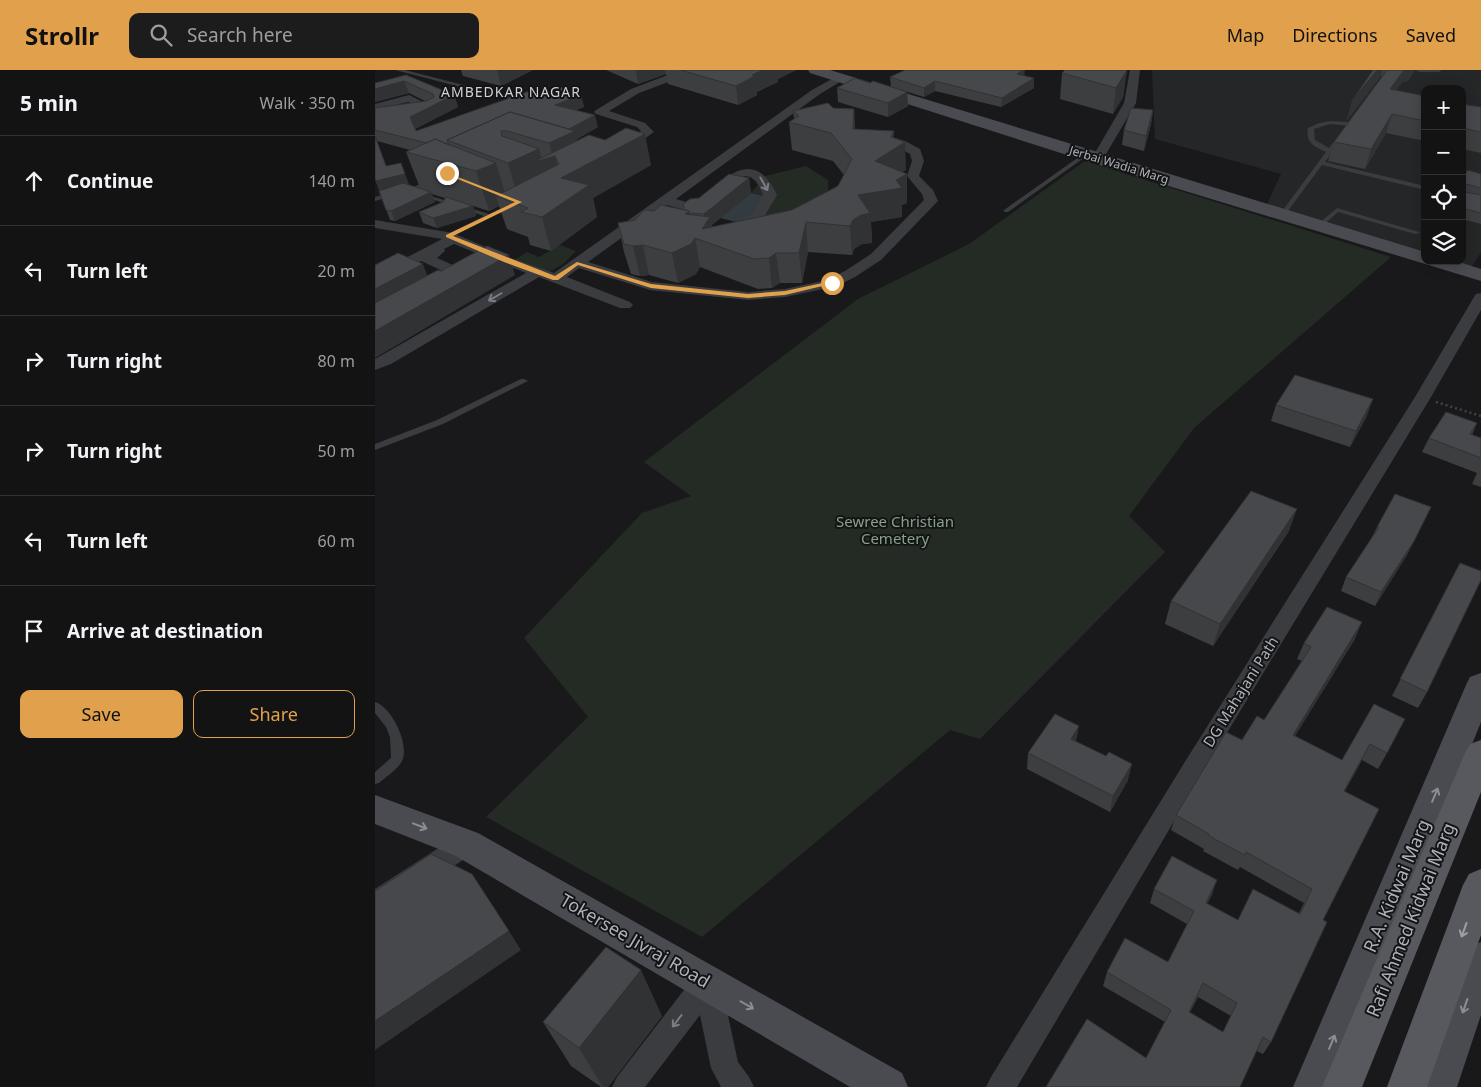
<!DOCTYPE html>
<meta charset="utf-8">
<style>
body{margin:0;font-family:"Noto Sans",sans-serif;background:#1c1c1d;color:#f1f3f6}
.controls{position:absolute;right:15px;top:15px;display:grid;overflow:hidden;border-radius:10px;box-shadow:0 2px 12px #0003}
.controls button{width:45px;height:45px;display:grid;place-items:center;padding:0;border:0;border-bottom:1px solid #323234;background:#131314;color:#f1f3f6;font:25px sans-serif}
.stop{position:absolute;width:15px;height:15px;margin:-11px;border:4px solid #e1a14c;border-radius:50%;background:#fff}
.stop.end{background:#e1a14c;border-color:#fff;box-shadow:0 1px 5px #0008}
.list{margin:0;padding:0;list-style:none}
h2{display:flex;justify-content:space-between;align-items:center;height:65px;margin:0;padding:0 20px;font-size:21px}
h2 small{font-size:16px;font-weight:400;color:#9d9ea0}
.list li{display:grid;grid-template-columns:32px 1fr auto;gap:15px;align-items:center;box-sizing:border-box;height:90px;padding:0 20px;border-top:1px solid #323234}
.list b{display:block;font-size:19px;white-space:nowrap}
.list em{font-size:16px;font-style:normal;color:#9d9ea0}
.actions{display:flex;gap:10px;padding:15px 20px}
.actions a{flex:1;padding:11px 0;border:1px solid #e1a14c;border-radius:10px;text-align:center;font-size:18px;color:#e1a14c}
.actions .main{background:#e1a14c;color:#111}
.icon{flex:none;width:28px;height:28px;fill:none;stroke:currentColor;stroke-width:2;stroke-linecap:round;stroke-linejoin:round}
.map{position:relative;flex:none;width:1106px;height:1017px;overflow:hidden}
header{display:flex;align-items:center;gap:30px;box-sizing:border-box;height:70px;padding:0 25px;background:#e1a14c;color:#111}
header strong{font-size:24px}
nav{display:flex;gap:28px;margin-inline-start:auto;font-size:18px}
.search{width:350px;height:45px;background:#1c1c1d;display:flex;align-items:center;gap:12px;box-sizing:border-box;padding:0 18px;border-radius:10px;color:#9d9ea0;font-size:19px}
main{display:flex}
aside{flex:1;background:#131314}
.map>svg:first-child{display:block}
</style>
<header>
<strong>Strollr</strong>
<div class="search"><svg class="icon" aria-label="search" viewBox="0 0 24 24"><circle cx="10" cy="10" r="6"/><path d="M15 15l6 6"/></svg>Search here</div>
<nav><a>Map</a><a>Directions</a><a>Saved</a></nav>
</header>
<main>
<aside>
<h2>5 min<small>Walk · 350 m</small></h2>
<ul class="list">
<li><svg class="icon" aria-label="ahead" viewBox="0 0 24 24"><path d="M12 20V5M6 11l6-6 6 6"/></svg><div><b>Continue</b></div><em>140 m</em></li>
<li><svg class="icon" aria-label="left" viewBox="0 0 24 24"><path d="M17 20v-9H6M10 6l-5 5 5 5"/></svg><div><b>Turn left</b></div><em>20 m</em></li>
<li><svg class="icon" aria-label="right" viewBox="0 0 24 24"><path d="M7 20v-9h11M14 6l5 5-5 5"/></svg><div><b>Turn right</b></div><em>80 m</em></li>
<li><svg class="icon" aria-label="right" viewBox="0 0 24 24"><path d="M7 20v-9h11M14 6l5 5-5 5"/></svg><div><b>Turn right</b></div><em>50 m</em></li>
<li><svg class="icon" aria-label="left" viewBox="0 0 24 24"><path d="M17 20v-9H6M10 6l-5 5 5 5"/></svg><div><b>Turn left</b></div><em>60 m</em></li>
<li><svg class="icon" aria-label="arrive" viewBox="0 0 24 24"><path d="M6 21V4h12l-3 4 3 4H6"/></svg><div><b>Arrive at destination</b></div></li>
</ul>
<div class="actions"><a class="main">Save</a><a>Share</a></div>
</aside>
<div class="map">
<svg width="1106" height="1017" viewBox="0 0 1106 1017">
<rect width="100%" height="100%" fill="#19191b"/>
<path fill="#252628" d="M777,0H1106V182L1096,198L1076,191H1087V19H1050V183L892,134L906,104L780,69Z"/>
<path fill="#242b24" d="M710,91L1016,187L819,358L754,446L790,482L605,669L575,660L327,867L111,747L213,647L149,568L267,443L316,426L269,392L483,229L594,174Z
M431,96L453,110V123L433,144L365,153L396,128L376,123L390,106Z
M185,175L201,181L188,194L171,204L138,191L152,182L164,187Z"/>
<path fill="#323b40" d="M376,123L396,128L365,153L345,148Z"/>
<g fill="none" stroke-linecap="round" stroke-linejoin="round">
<path stroke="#414347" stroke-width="2.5" stroke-dasharray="2 3" stroke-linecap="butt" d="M1061,332L1106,346"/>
<path fill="#3b3c40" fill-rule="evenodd" d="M20,0H30L151,31L148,33Z
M1041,0H1067L1064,2H1044Z
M955,51L975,52L978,54L975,56L955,54L939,59L940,70L954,78L961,69L966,70L950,92L1050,116V120L947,95L909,146H905V144L951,82C939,77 930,72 933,58L944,53Z
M708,84L713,85L633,142H629V140Z
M55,109L57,110V112L40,121L114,144L135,134L140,135L75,167H71V165L109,146L31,121Z
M18,122L21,124L20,125L0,131V127Z
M962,138L1044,162L1045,163L1040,164L963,142L946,157H942V155Z
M146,309H149L153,311L68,354L0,380V374L62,350Z
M0,632C17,637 35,675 27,691C23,699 11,707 4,713L0,714V702L16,688L15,667L11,657L0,643Z"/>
<path fill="#3b3c40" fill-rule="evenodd" d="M306,0H321L320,2L264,23L234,41L270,53L279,62L252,81H244L242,78L244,75L266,61L262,57L221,44L219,42L221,40L256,19Z
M755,0H765L761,33L727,91H719L717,88L749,33Z
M464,5L469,8L468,10L445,24L301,129L318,134C347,111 378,73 402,125L387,150L356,163L349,159L351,156L377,144L388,125C384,115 380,106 369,106L325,142L320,143L292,135L213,192L277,212L373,222L410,219L452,210L470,201L496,184L549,130L547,124L532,106L537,91L535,84L522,77L501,70L499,67L505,63L530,71L545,79L549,91L544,106L558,120L563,131L506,190L480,207L462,216L410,227L373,230L275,220L204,198L192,207L255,232L258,235L255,238H245L164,207L16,294L0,300V289L151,203L79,174L69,179L70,181L62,188L80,196L82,199L80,202H70L46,191L0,214V204L67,169L0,158V150L78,163L136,188L179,203L437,20Z
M34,25L61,38L55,41L0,49V43L42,36L33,32L0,40V34Z
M1106,223V240L1056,327L827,704L642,1017H611L616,1007L811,690L1040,327L1099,227L1101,224Z
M91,763L100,766L103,774L100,782L9,842L0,845V819L82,766Z
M332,900L342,903L346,913L363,992L374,1007L379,1017H346L336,998L325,945L270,1017H237L242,1007L322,903Z"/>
<path fill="#494b50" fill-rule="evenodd" d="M433,0H455L1050,182V191H1081L1106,199V211L692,85L435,3Z
M1106,603V652L958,1017H918L1091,615L1095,607Z
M0,725L103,763L527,1003L533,1017H475L79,785L0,754Z
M1106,872V945L1082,1017H1042L1093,877Z"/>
<path fill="#57595f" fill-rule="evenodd" d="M1106,670V722L987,1017H947L1090,683L1095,674Z
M1106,799V865L1052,1017H1012L1088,815L1094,804Z"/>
</g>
<path fill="#3c3e40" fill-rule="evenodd" d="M86,0H158L126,16L88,6Z
M231,0H421L403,9V12L382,22V25L363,35L293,14L291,4L263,14Z
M690,0H752L748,27L738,44L685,29L687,3Z
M998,0H1040L1033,11L1027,12L1021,20L1050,26V71L1011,63L990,99L953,91L959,72L1008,6H1006L972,50L977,31Z
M31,5L79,25L83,37L40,59L41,61L165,25H206L209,37L201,40L223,57L202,69V71L276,95L218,128L222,147L176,181L155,175L153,167L132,159L124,136L114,141L98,136L101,146L62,158L48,153L44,142L68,132L70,128L57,124L60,132L20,151L15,150L0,109V38L50,31L34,23L0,32ZM2,71L35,80L31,82L45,118L34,115L26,93L11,96Z
M649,6L659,18L626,37L560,21L549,27L516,17L515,7Z
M495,13L532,22L533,36L513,47L463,32L462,18Z
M1087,34L1106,37V83L1087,79Z
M458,38L479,39L480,59L519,61V68L531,100L527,102L532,133L527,135V147L496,152L497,173L487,174L479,179L477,185L433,182L427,213H405L397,218L383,219L325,197L321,204L303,213L274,205L265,206L256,204L249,182L243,153L260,150L279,141L308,139L324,128L374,108L376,123L337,155V157L417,140L463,116L469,105L458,91L417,80L414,52L419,49L418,41Z
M778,40L776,54L769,81L747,75L749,60Z
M1106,104V154L1087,149V107Z
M901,335L992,346L975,377L896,351Z
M1102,353L1097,365L1106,368V417L1097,414L1102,403L1047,382L1054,368Z
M1056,437L1032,485L1000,536L966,521L971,507L997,467L1002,457Z
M914,461L838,576L790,554L796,531Z
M1085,493L1052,622L1043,638L1017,626Z
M980,569L920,666L967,690L999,634L1012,683L1003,699L987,690L970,721L948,850L896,972L888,984L882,981L771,988L790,952L728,916L732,902L793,892L812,854L775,833L779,819L837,825L832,833L863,850L924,843L929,833L865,797L863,800L828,781L829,779L796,760L801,745L867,670L889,650L927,591L922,589L929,573ZM823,927L856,946L848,962L815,942Z
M701,672L731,686L753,710L735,742L652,699L653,683Z
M287,946L233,1017H226L196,996L168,952Z"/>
<path fill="#313234" d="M122,0H158L126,16Z
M261,0H290L291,4L263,14Z
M388,0H421L403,9V12L382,22V25L363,35L361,16L377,5Z
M648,0H650L649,8L642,4Z
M752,0L748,27L738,44L741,18Z
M1002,0H1007L1006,6L972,50L977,31Z
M1029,0H1040L1033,11L1027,12L1010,37L1015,19Z
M659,8V18L626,37L627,28Z
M29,11L34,23L0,32V19Z
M560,11V21L549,27V18Z
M163,18L166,30L160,26Z
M532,22L533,36L513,47V33Z
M79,25L83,37L39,59L35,47Z
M206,25L209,37L183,47L180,35Z
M479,39L480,66L478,59Z
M778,40L776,54L769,81L771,66Z
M1017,44L1011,63L990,99L996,79Z
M220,45L223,57L202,69L208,94H184L180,86L188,118L143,127L133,93L90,77L140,55L132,61H126L135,92L164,79L167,90L178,87L174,73L181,67Z
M519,61V79L530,72L531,100L501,119L500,91L516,67Z
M270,64L276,95L218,128L222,147L176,181L167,147L186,108Z
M121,93L132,130L121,126L124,136L114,141L101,101Z
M30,104L35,117L6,124L1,111Z
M532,104V133L527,135V147L496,152L497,173L487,174L479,179L477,185L475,156L483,125L521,110Z
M374,108L376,123L337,155L340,175L327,159L331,154L329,144Z
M56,122L60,132L20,151L16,141Z
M98,136L101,146L62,158L58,148Z
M314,141L319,170L320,168L325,197L321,204L303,213L297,183L310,144Z
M431,152L433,182L427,213L424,183Z
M268,175L274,205L265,206L258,176Z
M401,183L405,213L397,218L394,188Z
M134,185L140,205L0,288V261Z
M48,194L55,214L0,245V219Z
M998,329L992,346L975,377L981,361Z
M1056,437L1032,485L1000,536L1006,522Z
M922,439L914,461L838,576L845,554Z
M987,552L980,569L911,680L918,665Z
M704,656L701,672L696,669Z
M757,694L753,710L735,742L738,726Z
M842,810L837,825L826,847L831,833Z
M134,861L146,880L0,980V951Z
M266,900L287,946L233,1017H228L204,978Z"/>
<path fill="#46484b" stroke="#313234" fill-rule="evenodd" d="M305,0H388L377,5L380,6L361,16Z
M530,0H648L642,4L659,8L627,28L560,11L549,18L515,7Z
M690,0H752L741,18L687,3Z
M998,0H1002L977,31Z
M1012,0H1029L1015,19L1050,26V51L1017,44L996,79L959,72Z
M31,5L79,25L35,47L41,61L163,18L160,26L185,17L206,25L180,35L220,45L194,59L135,42L72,70L74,75L60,69L52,73L0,60V38L51,31L59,27L58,24L29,11L0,19V13Z
M480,8L495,13L498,11L532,22L513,33L462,18Z
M453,33L458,38L479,39L478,59L519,61L516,67L530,72L500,91L532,104L521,110L527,118L483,125L495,143L486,145L478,150L475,156L431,152L424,183H401L394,188L379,189L320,168L316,174L297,183L268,175L258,176L249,174L243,153L260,150L269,140L279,141L286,135L314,141L310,144L335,147L327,159L417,140L463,116L477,89L456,63L414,52L424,46L418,41Z
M1087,34L1106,37V62L1087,58Z
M756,38L778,40L771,66L749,60Z
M135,42L200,61L174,73L132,61H126L127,66L164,79L133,93L72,70Z
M251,58L270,64L186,108L214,115L167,147L146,142L153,138L121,126L184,94L180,86L156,93L214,65L230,70Z
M0,66L11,96L26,93L30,104L1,111L0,109Z
M60,69L121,93L101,101L31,82Z
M1093,100L1106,104V118L1091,114L1089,116L1090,122L1106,125V143L1087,138V107Z
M354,104L374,108L329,144L314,143V141L308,139L309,138L308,134L315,129L324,128Z
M28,113L56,122L16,141L11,140L4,121Z
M71,127L98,136L58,148L44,142L68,132Z
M112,176L134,185L0,261V233L63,200L66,201Z
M23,183L48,194L0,219V195Z
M920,305L998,329L981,361L901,335Z
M1071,342L1102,353L1095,364L1106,368V388L1054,368Z
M876,421L922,439L845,554L796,531Z
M1020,424L1056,437L1039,471L1006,522L971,507L1004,457H1002Z
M1085,493L1106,501V510L1052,622L1025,609Z
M952,537L987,552L918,665L967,690L999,634L1030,649L1012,683L995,674L969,721L1004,739L948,850L952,852L896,972L888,967L865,1017H671L712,949L771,988L796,940L732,902L750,868L793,892L819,841L779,819L797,786L842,810L831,833L863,850L878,819L925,844L937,819L871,782L870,785L834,766V764L801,745L851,662L867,670L882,646L889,650L936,577L929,573ZM828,913L862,933L848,962L814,942Z
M680,644L704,656L696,669L731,686L734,682L757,694L738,726L653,683Z
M56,784L97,804L134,861L0,951V821Z
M231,877L266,900L204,978L168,952Z"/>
<defs><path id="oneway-shaft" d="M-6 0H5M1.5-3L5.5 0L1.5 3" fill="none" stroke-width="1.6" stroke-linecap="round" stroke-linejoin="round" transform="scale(1.25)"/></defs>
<g stroke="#7a7d83">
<use href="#oneway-shaft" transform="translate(389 114) rotate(61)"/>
<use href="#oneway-shaft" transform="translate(120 227) rotate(150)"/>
<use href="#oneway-shaft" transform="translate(302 951) rotate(127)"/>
</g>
<g stroke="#8a8e94">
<use href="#oneway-shaft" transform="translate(1060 725) rotate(-67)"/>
<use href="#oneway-shaft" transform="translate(45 756) rotate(21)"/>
<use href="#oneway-shaft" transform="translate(372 935) rotate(30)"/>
<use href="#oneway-shaft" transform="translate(1090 936) rotate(109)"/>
<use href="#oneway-shaft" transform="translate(957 972) rotate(-67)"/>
</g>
<use stroke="#9ca0a7" href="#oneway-shaft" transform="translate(1089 860) rotate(110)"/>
<path fill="#e1a14c" d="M70,102L147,132L78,166L180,206L202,192L276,214L373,224L410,221L457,211L460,213L410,225L373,228L276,218L203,195L183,210H178L129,192L71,167V165L140,132L70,104Z"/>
<g text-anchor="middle" stroke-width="4" stroke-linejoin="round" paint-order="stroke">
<g font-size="12" fill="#adb2b9" stroke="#141416">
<text transform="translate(744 95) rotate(17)" y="4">Jerbai Wadia Marg</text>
</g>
<g font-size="14" letter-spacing="1" fill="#ced1d6" stroke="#141416">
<text x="136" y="27">AMBEDKAR NAGAR</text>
</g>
<g font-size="15" fill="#87a286" stroke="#141416">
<text x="520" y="457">Sewree Christian<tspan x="520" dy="17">Cemetery</tspan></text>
</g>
<g font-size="15" fill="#adb2b9" stroke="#141416">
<text transform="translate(866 622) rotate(-58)" y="5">DG Mahajani Path</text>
</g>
<g font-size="18" fill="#adb2b9" stroke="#141416">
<text transform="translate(1022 816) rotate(-67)" y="6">R.A. Kidwai Marg</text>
<text transform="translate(1036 850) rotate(-68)" y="6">Rafi Ahmed Kidwai Marg</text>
<text transform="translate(260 871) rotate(30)" y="6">Tokersee Jivraj Road</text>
</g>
</g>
</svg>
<div class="controls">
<button>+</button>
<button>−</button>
<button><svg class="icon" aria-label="locate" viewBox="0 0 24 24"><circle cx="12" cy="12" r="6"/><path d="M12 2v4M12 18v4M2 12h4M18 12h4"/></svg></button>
<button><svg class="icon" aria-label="layers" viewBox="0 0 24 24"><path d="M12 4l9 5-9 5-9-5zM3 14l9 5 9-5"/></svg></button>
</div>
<div class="stop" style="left:457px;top:213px"></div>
<div class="stop end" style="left:72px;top:103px"></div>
</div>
</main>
